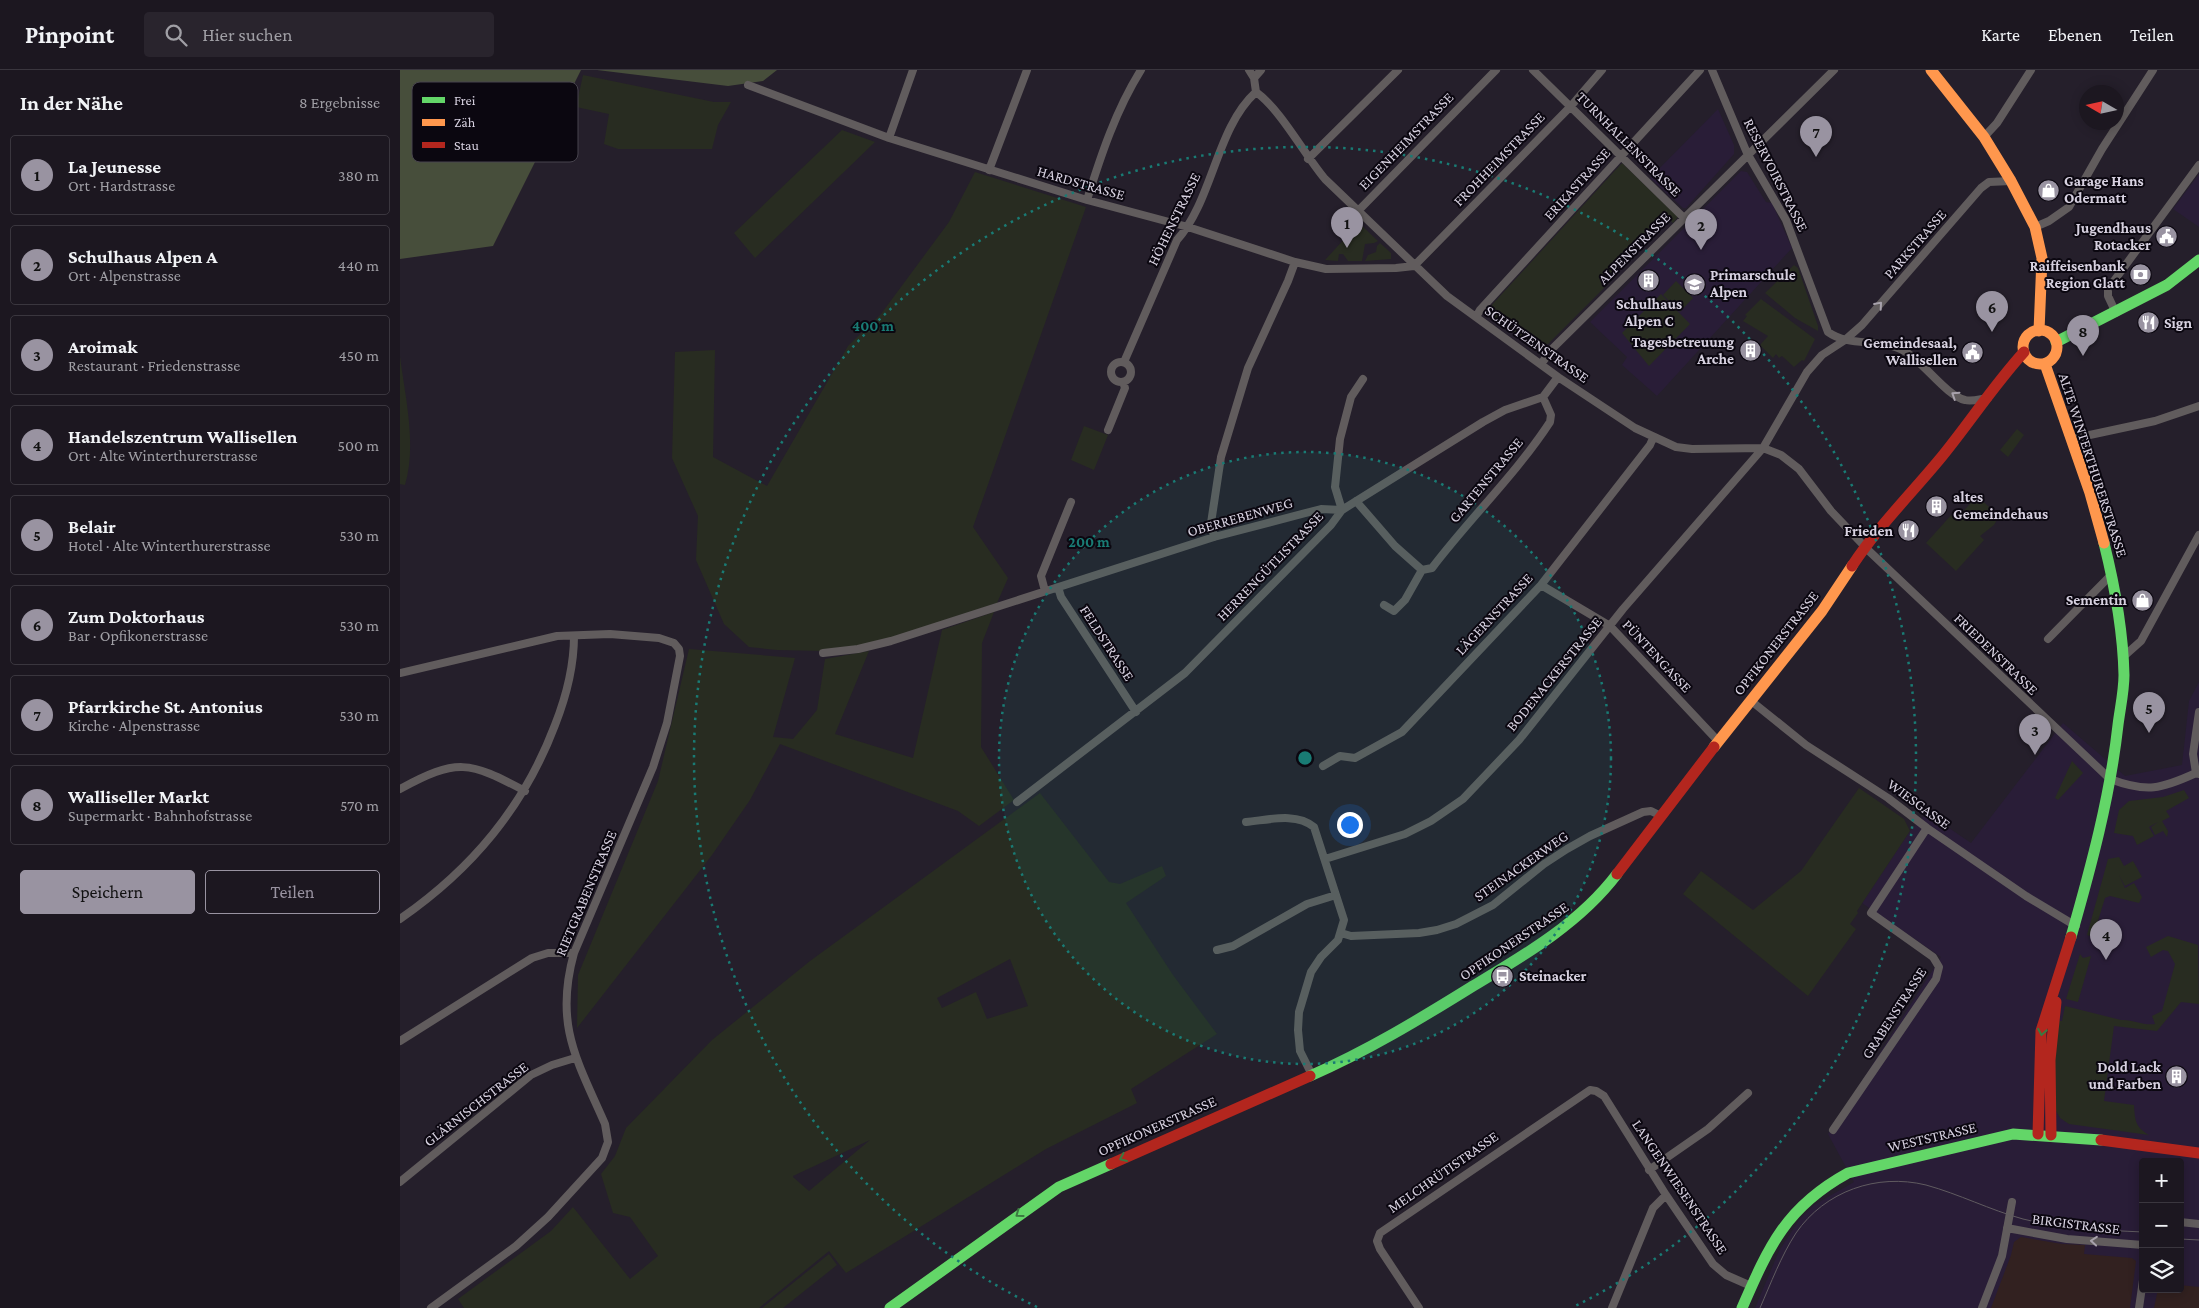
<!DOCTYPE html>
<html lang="de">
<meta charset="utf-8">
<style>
body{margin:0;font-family:"Crimson Pro",serif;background:#29242d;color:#f1f3f6}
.controls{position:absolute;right:15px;bottom:15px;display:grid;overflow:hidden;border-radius:5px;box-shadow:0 2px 12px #0003}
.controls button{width:45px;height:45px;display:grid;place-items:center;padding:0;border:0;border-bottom:1px solid #3a363e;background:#1c1720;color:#f1f3f6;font:25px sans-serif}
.compass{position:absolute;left:1679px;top:15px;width:45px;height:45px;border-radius:50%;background:#1c1720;box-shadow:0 2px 12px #0003;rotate:279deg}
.you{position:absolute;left:949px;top:754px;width:18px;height:18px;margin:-12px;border:4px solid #fff;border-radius:50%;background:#1a73e8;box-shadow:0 0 0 8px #1a73e833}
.badge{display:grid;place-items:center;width:32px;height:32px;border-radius:50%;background:#9993a1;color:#111;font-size:16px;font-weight:700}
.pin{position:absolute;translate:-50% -41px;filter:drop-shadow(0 1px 2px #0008)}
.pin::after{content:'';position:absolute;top:26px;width:18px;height:15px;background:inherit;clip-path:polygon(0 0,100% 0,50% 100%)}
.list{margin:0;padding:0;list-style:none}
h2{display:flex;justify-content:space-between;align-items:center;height:65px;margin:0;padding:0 20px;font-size:21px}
h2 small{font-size:16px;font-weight:400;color:#a09fa5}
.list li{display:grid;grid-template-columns:32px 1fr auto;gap:15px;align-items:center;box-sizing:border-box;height:80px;margin:0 10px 10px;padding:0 10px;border:1px solid #3a363e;border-radius:5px}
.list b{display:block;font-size:19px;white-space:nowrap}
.list p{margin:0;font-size:16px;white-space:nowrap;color:#a09fa5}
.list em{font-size:16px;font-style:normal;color:#a09fa5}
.actions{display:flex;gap:10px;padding:15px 20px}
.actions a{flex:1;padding:11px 0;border:1px solid #9993a1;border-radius:5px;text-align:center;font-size:18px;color:#9993a1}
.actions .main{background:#9993a1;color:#111}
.icon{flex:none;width:28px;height:28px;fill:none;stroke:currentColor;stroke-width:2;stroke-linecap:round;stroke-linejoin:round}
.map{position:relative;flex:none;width:1799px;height:1238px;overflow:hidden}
header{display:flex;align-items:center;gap:30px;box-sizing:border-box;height:70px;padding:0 25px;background:#1c1720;border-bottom:1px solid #3a363e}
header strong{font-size:24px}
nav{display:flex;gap:28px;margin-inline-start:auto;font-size:18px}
.search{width:350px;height:45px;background:#29242d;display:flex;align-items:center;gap:12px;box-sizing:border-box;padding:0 18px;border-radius:5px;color:#a09fa5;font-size:19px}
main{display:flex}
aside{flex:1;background:#1c1720}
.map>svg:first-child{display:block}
</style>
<header>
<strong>Pinpoint</strong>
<div class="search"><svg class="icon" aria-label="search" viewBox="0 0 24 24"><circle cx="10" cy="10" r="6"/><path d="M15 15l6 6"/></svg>Hier suchen</div>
<nav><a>Karte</a><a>Ebenen</a><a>Teilen</a></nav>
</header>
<main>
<aside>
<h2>In der Nähe<small>8 Ergebnisse</small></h2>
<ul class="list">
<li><span class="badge">1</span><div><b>La Jeunesse</b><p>Ort · Hardstrasse</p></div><em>380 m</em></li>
<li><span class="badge">2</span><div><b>Schulhaus Alpen A</b><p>Ort · Alpenstrasse</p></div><em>440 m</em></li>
<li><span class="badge">3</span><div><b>Aroimak</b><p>Restaurant · Friedenstrasse</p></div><em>450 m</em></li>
<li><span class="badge">4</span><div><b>Handelszentrum Wallisellen</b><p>Ort · Alte Winterthurerstrasse</p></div><em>500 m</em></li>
<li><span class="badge">5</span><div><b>Belair</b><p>Hotel · Alte Winterthurerstrasse</p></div><em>530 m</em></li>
<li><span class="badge">6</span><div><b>Zum Doktorhaus</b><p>Bar · Opfikonerstrasse</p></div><em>530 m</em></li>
<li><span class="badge">7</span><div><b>Pfarrkirche St. Antonius</b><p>Kirche · Alpenstrasse</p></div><em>530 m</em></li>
<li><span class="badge">8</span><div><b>Walliseller Markt</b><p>Supermarkt · Bahnhofstrasse</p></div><em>570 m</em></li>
</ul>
<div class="actions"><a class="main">Speichern</a><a>Teilen</a></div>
</aside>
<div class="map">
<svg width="1799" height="1238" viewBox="0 0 1799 1238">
<rect width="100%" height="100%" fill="#251f2b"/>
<path fill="#291d37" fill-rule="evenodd" d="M1318,39L1334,75V84L1286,138H1283L1250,108Z
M1341,101L1347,102L1366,132L1372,133L1392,178L1257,326L1222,295L1227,287L1190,252Z
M1799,104V157L1773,139Z
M1799,612V1238H1355L1379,1181L1399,1150L1414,1135L1454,1112L1428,1064L1541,887L1462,833L1510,761L1527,743L1571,773L1663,653L1725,706L1782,695L1789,631ZM1743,1092H1780V1219H1743Z"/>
<path fill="#322120" d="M1621,1167L1662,1174L1685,1175L1684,1184L1732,1188L1736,1191L1730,1238H1591L1611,1185L1614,1172Z
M1780,1215L1799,1217V1238H1754L1758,1219H1780Z"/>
<path fill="#282c21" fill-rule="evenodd" d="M183,5L314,32H331L318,55L312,79H218L204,74L209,44L176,37Z
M442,60L475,72L355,188L334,163Z
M1222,93L1278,147L1273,153L1267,147L1212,201L1216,206L1148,274L1131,275L1092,248L1090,237Z
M575,102L686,137L573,457L608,508L597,533L494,567L458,576L425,581L377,580L349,577L324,554L296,490L298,446L272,388L275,282L315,280L313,387L367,416L448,276L481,244L549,152Z
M959,153L978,171L974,173L965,174L962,191H948L943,184H939L938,191L925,190Z
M980,173L991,183V189L965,191L968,185L976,182L977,176Z
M1394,195L1398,198L1418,256V261L1395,248L1365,223Z
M1276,211L1293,228L1280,242L1263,225Z
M1261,224L1290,254L1249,296L1222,263Z
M1361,229L1415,269L1404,291L1402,290L1394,297L1382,286L1379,288L1376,284L1373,288L1360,275L1368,266L1343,251L1347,246L1345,245Z
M0,286C5,327 17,374 5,415L0,414Z
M684,356L708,365L694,400L671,390Z
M1617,359L1624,365L1608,387L1600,380Z
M1577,426L1599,446L1594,455L1580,466L1584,470L1556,501L1526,473L1554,442L1559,446Z
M594,542L582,573L581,677L614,730L579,756L558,741L380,674L350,730L312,785L177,958L178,905L258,711L289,579L395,588L373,667L393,669L417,640L425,589L469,581L435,664L513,688L542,560Z
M1672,691L1683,703L1658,730L1655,728Z
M1459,718L1504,749L1510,761L1457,841L1458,843L1450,854L1456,859L1408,926L1283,824L1301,801L1353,840L1401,801Z
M1784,720L1789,728L1766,741L1770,747L1762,751L1768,761L1767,767L1763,761L1755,765L1751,757L1758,752L1749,757L1754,766L1737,775L1733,766L1714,763L1719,740L1729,731L1763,727Z
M640,723L709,812L720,814L762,796L766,806L726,833L773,905L817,964L731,1019L737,1033L646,1079L446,1203L429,1181L359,1238H64L58,1229L151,1161L173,1137L230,1209L258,1186L230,1147L213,1143L201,1104L215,1086L226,1058L312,970L410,891ZM610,889L628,936L587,949L576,922L542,938L537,928ZM470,1070L409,1121L393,1107V1106Z
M1719,787L1724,796L1733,791L1742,807L1725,816L1719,805L1725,818L1734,813L1742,827L1739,833L1710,826L1705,828L1693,867L1687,865L1708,789Z
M1768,866L1798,875L1799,934L1781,932L1757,961L1714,956L1704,1031L1734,1035C1735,1050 1735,1057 1749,1065L1669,1054L1660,1048L1655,1039V979L1659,951H1662L1665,936L1721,950C1733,949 1743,956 1755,954L1752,946L1762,941L1775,894L1768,881L1763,880L1751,887L1746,877Z
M1680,884L1683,888L1691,886L1678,932L1666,929Z
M429,1184L437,1195L383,1238H362Z"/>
<path fill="#474e3b" d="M0,0H181L93,176L0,189Z
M197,0H377L363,11L328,16Z"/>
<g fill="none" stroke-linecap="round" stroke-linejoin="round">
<path stroke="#615c5d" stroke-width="8" d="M849,0L854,8L856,22C881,40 904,84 925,109L1047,226L1158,307L1235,358L1276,377L1292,379L1363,378L1381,385L1399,399L1431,441L1469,481L1710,709C1747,723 1761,719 1796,703L1799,704
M1133,0L1284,148
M1312,0L1347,83L1386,150L1428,262C1450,278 1482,267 1506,282C1524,293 1547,326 1565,330C1572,332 1580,329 1588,328
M854,8L861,0
M348,15L489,68L687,130L788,157L895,192L926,199L996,198L1014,196
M1584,67L1597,53L1631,0
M489,68L513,0
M908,89L998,0
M589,100L627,0
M687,130C701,85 716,40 741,0
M958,141L1096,0
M1635,157L1649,151L1669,137L1702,79L1753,0
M1014,196L1171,36L1202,0
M1716,243L1708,226V219L1799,95
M1076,247L1080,240L1300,0
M711 302a10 10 0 1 1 20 0a10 10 0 1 1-20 0Z
M724,292L777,170C813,130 816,58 856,22
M1141,294L1153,278L1434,0
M708,360L725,318L723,312
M1671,369L1755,351L1799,336
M956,431L995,476L1022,500L1032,498C1070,448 1116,404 1150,352L1151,345L1143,327
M942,440L935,417L940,369L951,327L963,309
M814,467L811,453L821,387L848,298L888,211L895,192
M1141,515L1210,556L1318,671
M658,517L661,527L736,642
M645,521L641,506L671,432
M984,535L994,541L1005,530L1022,500
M1648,569L1712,504
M423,583L458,579L491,571L814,467L921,439L942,440
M1723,587L1741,571L1799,465
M0,603L157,566L210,564L259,568L274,573L279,579L280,586L267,653L253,697L174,883C154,955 177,990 205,1054L208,1072L202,1088L148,1147L116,1176L31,1238
M1350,630L1406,675L1488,728L1527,758L1626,826L1676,856
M923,696L940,686L955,688L1002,662L1141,515L1250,375L1253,368
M1796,703L1793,684L1799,642
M0,719C57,688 69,691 125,721
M617,732L785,603L931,455L942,440L1083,352L1105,340L1143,327L1158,307
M846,752C868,750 896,742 914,757L944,850L938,870L921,887L911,902L899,942L898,960L900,981L912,1005
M925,789L1005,764L1031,751L1063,729L1119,670L1223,539L1363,378L1407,302L1422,285L1445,270L1462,255L1581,118L1589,112L1611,111
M0,849C72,799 124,737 155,655C166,627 174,596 174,566
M941,863L951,866L1019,863L1037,860L1056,854L1093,835L1144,794L1167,779L1190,766L1243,742L1251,741L1261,746
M817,880L833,876L907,834L936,825
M0,971L132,888L148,883H174
M1433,1060L1536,909L1539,897L1533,887L1471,843L1527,758
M1249,1100L1308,1059L1348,1023
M0,1112L131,1005L152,995L175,988
M1780,1152L1799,1154
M1607,1158L1667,1169L1743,1175
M1019,1238L980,1179L977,1171L980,1163L1190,1020L1196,1021L1204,1026L1266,1125L1313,1194L1326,1205L1351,1216
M1212,1238L1253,1138L1266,1125
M1582,1238L1602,1186L1612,1132
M1739,1238L1743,1210"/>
<path stroke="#63d668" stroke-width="11" d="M1656,272L1767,215L1799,190
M1671,867C1691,797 1710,727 1718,655C1720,639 1724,621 1724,605C1723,560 1715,517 1704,473
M910,1006C967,981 1020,949 1073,916C1125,885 1180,853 1217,804
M490,1238L659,1117L711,1094
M1342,1238C1369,1176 1386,1137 1448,1103L1613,1064L1701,1070"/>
<path stroke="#ff974d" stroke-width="11" d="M1531,0L1584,67L1611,111L1635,157L1642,188L1639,261
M1623 277a17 17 0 1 1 34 0a17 17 0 1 1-34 0Z
M1645,294L1690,423L1704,473
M1314,677L1422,541L1452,496"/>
<path stroke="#b3261e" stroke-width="11" d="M1452,496C1477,458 1510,425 1539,390C1568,355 1593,316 1624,282
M1217,804L1314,677
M1638,1064L1641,961L1671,867
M1651,1065L1650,990L1656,932
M1701,1070L1799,1083
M711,1094L910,1006"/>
<path stroke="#605b60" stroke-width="1" d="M1780,1169L1799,1170
M1360,1238C1371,1213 1381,1186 1396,1163C1425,1121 1477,1103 1526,1115C1559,1124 1590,1140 1623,1149C1662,1159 1702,1160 1743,1162"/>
</g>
<defs><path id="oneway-chevron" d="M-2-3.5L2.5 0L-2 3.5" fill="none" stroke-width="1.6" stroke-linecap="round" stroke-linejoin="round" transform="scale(1.25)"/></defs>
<g stroke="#a8a2ac">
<use href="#oneway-chevron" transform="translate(1479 235) rotate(-49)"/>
<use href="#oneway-chevron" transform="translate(1555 325) rotate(-147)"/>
<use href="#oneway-chevron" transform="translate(1694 1171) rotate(-175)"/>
</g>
<g stroke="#3b7940">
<use href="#oneway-chevron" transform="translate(1642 962) rotate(100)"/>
<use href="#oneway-chevron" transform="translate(723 1088) rotate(156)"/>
<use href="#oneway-chevron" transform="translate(619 1144) rotate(144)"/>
</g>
<circle cx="905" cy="688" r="306" fill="#197b74" fill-opacity=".12"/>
<g fill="none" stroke="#197b74" stroke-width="2.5" stroke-dasharray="2.5 5">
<circle cx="905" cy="688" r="306"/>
<path d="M637 1237A611 611 0 1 1 1173 1237"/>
</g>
<defs>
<symbol id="shop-disc" viewBox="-11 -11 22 22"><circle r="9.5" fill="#9993a1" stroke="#0b0710"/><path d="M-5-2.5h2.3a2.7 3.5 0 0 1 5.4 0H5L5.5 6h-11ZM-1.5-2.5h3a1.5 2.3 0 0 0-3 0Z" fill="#fff"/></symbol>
<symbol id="civic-disc" viewBox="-11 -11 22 22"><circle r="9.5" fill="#9993a1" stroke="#0b0710"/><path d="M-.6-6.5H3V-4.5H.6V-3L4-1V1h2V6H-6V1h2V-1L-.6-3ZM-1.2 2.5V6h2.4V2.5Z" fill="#fff"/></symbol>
<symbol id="bank-disc" viewBox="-11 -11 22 22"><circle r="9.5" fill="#9993a1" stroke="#0b0710"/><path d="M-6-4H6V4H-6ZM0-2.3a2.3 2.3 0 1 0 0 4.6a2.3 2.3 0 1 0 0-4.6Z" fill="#fff"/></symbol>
<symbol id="building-disc" viewBox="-11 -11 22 22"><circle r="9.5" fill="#9993a1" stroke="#0b0710"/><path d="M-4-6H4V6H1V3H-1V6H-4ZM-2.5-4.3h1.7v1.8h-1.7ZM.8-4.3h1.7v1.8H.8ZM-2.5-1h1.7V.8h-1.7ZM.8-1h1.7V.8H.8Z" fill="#fff"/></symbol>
<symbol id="school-disc" viewBox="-11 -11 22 22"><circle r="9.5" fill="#9993a1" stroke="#0b0710"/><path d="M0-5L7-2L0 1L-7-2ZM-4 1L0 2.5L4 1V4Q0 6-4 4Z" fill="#fff"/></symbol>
<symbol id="restaurant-disc" viewBox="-11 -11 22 22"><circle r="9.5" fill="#9993a1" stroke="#0b0710"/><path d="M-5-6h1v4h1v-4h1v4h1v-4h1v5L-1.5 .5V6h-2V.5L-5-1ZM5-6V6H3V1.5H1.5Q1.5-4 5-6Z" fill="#fff"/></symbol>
<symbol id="bus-disc" viewBox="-11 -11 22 22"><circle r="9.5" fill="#9993a1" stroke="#0b0710"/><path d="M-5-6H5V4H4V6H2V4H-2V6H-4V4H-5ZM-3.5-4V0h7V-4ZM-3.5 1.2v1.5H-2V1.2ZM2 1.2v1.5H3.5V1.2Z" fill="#fff"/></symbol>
</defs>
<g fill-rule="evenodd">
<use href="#shop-disc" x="1636" y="108" width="25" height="25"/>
<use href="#civic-disc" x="1754" y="154" width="25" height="25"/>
<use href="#bank-disc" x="1728" y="192" width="25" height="25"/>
<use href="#building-disc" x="1236" y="198" width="25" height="25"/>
<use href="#school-disc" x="1282" y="202" width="25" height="25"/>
<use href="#restaurant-disc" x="1736" y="240" width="25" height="25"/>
<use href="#building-disc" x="1338" y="268" width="25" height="25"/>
<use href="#civic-disc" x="1560" y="270" width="25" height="25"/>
<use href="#building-disc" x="1524" y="424" width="25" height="25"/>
<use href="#restaurant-disc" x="1496" y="448" width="25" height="25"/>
<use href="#shop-disc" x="1730" y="518" width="25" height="25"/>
<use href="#bus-disc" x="1090" y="894" width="25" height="25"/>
<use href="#building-disc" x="1764" y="994" width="25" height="25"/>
</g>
<g text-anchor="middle" stroke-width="4" stroke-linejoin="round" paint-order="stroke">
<g font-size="15" fill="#d7d1e0" stroke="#0b0710">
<text transform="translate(1006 71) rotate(-46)" y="5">EIGENHEIMSTRASSE</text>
<text transform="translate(1229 74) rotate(45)" y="5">TURNHALLENSTRASSE</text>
<text transform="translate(1099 89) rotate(-46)" y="5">FROHHEIMSTRASSE</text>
<text transform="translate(1376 105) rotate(63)" y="5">RESERVOIRSTRASSE</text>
<text transform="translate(681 113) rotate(16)" y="5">HARDSTRASSE</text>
<text transform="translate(1177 114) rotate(-48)" y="5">ERIKASTRASSE</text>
<text transform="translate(774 149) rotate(-64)" y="5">HÖHENSTRASSE</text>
<text transform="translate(1515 174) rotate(-49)" y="5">PARKSTRASSE</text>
<text transform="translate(1234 178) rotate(-45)" y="5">ALPENSTRASSE</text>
<text transform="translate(1137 274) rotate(35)" y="5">SCHÜTZENSTRASSE</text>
<text transform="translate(1693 395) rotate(72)" y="5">ALTE WINTERTHURERSTRASSE</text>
<text transform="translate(1086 410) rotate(-50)" y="5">GARTENSTRASSE</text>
<text transform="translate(840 447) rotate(-16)" y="5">OBERREBENWEG</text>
<text transform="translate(870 496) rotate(-46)" y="5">HERRENGÜTLISTRASSE</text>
<text transform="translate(1094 544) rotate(-47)" y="5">LÄGERNSTRASSE</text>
<text transform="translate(707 573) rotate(57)" y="5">FELDSTRASSE</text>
<text transform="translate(1376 573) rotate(-52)" y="5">OPFIKONERSTRASSE</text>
<text transform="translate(1596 584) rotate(44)" y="5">FRIEDENSTRASSE</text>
<text transform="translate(1257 586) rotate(47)" y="5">PÜNTENGASSE</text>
<text transform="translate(1154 604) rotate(-51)" y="5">BODENACKERSTRASSE</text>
<text transform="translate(1519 734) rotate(36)" y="5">WIESGASSE</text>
<text transform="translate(1121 796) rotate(-35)" y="5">STEINACKERWEG</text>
<text transform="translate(186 823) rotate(-67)" y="5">RIETGRABENSTRASSE</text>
<text transform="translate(1114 871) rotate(-34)" y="5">OPFIKONERSTRASSE</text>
<text transform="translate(1494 943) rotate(-57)" y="5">GRABENSTRASSE</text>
<text transform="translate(76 1034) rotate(-38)" y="5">GLÄRNISCHSTRASSE</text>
<text transform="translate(757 1056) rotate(-24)" y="5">OPFIKONERSTRASSE</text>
<text transform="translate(1532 1067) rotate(-13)" y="5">WESTSTRASSE</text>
<text transform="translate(1043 1102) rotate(-35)" y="5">MELCHRÜTISTRASSE</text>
<text transform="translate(1280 1117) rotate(56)" y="5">LANGENWIESENSTRASSE</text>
<text transform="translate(1676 1154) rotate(7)" y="5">BIRGISTRASSE</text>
</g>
<g font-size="15" font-weight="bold" fill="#d7d1e0" stroke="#0b0710" text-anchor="end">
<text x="1664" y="116" text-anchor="start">Garage Hans<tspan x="1664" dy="17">Odermatt</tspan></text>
<text x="1751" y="163">Jugendhaus<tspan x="1751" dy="17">Rotacker</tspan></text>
<text x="1725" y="201">Raiffeisenbank<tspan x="1725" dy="17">Region Glatt</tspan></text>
<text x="1310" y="210" text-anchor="start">Primarschule<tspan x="1310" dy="17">Alpen</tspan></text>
<text x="1249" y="239" text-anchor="middle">Schulhaus<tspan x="1249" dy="17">Alpen C</tspan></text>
<text x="1764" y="258" text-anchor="start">Sign</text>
<text x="1334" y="277">Tagesbetreuung<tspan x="1334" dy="17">Arche</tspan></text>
<text x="1557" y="278">Gemeindesaal,<tspan x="1557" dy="17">Wallisellen</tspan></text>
<text x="1553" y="432" text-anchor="start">altes<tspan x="1553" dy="17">Gemeindehaus</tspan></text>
<text x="1493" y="466">Frieden</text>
<text x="1727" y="535">Sementin</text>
<text x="1119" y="911" text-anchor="start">Steinacker</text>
<text x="1761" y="1002">Dold Lack<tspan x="1761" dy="17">und Farben</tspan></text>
</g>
</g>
<rect x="12" y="12" width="166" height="80" rx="8" fill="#0b0710" stroke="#48444e" stroke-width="1"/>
<rect x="22" y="27" width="23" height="6" fill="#63d668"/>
<rect x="22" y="49" width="23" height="7" fill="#ff974d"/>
<rect x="22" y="72" width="23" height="6" fill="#b3261e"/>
<g font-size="14" fill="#d7d1e0">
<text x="54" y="35">Frei</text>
<text x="54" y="57">Zäh</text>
<text x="54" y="80">Stau</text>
</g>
<circle cx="905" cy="688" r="8" fill="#197b74" stroke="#0b0710" stroke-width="2.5"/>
<g font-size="15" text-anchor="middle" font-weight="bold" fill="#197b74" stroke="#0b0710" stroke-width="4" stroke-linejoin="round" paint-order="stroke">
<text x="473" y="261">400 m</text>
<text x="689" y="477">200 m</text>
</g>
</svg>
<div class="controls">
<button>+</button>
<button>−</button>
<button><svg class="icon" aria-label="layers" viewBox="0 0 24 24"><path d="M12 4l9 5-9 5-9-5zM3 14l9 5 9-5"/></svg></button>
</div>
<svg class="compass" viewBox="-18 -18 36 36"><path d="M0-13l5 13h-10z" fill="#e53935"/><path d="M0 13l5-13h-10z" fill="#a09fa5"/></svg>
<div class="you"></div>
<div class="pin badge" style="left:947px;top:178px">1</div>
<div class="pin badge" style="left:1301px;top:180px">2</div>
<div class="pin badge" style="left:1635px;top:685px">3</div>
<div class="pin badge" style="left:1706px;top:890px">4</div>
<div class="pin badge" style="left:1749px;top:663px">5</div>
<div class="pin badge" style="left:1592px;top:262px">6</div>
<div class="pin badge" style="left:1416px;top:87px">7</div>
<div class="pin badge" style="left:1683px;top:286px">8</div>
</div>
</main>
